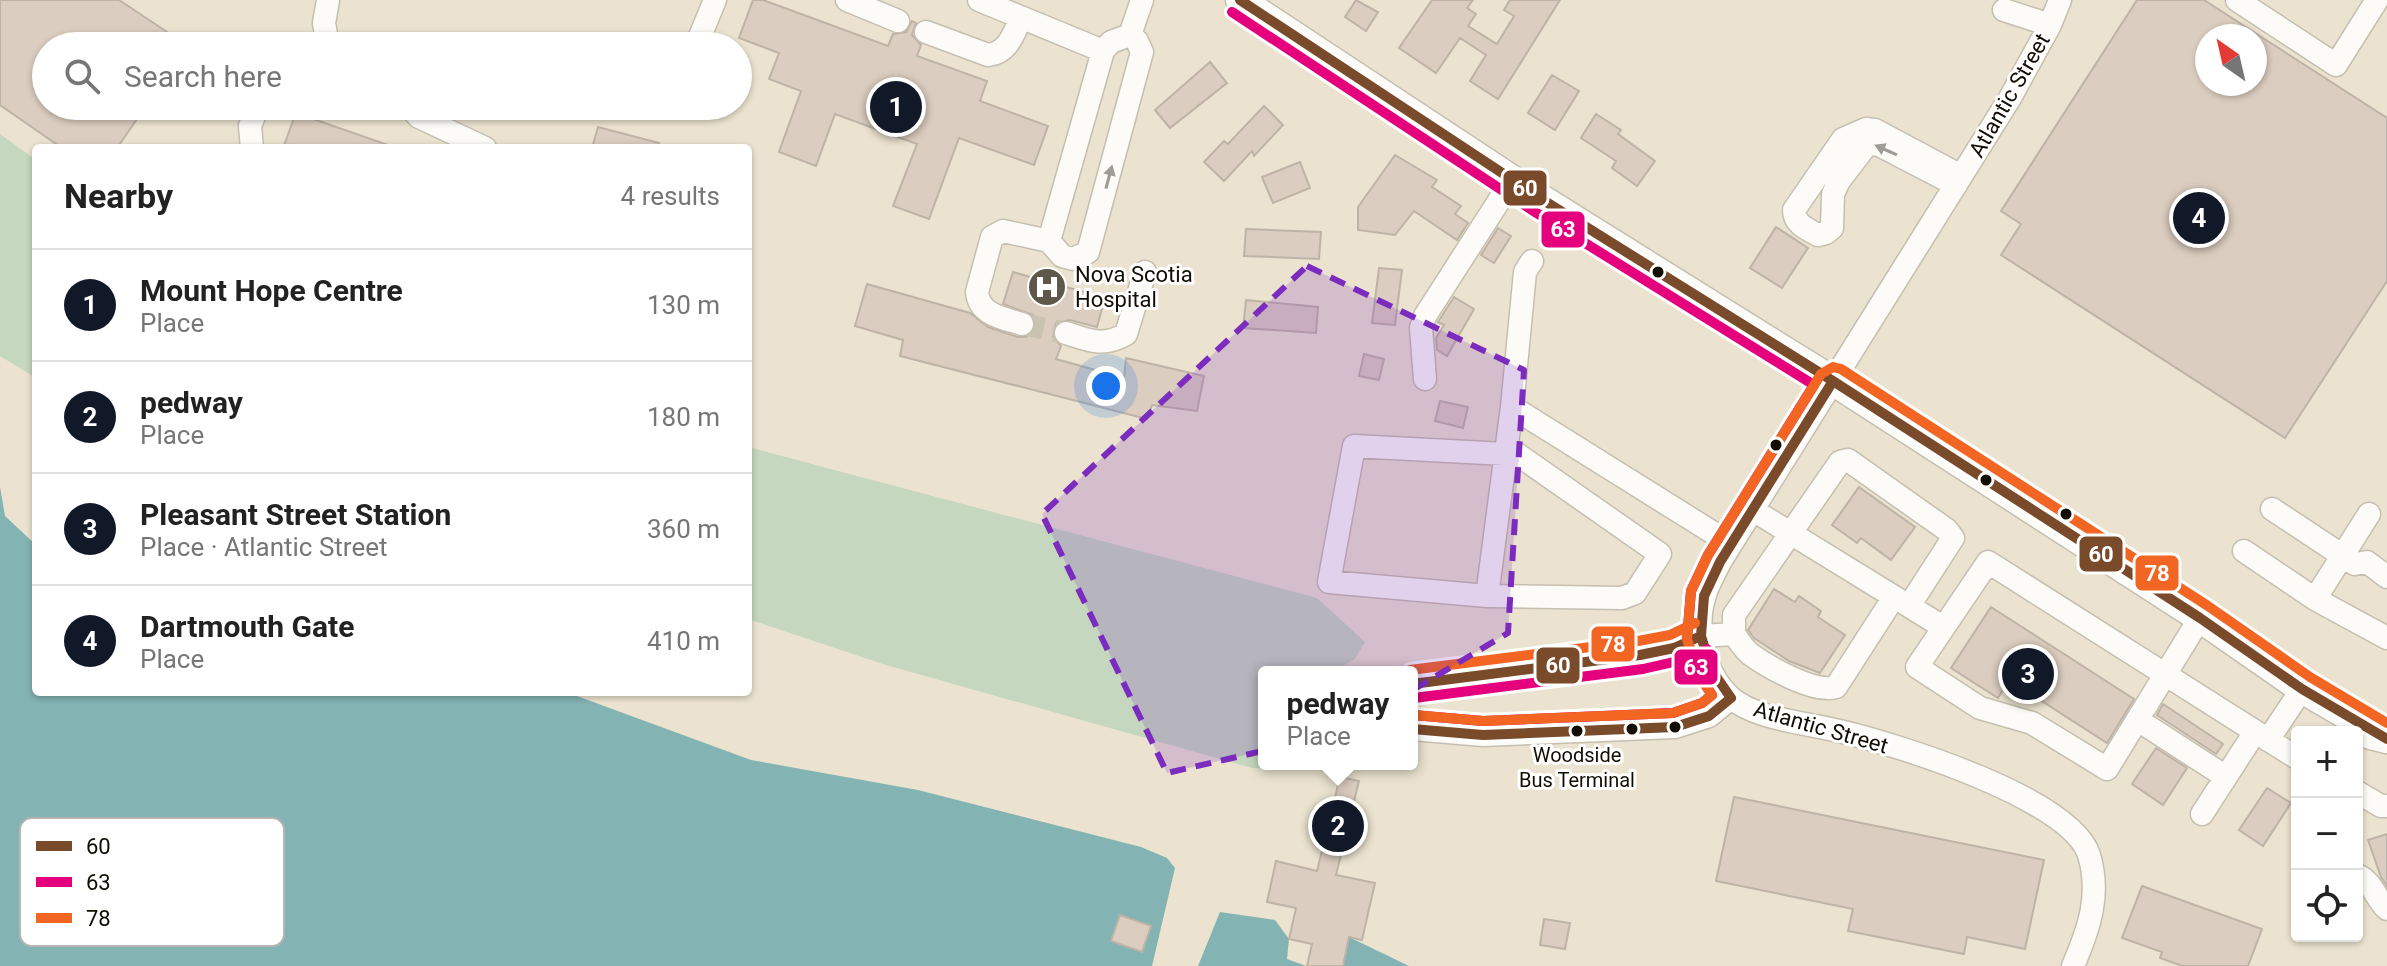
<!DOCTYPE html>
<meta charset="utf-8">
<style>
body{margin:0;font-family:Roboto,sans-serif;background:#f2f2f2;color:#222}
.controls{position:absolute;right:24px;bottom:24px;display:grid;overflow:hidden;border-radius:8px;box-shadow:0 2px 6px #0004}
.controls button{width:72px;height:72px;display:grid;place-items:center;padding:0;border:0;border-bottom:2px solid #e0e0e0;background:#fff;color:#222;font:40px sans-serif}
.compass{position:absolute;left:2195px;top:24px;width:72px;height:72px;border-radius:50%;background:#fff;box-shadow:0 2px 6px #0004;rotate:326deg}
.you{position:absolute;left:1106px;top:386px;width:28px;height:28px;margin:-20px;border:6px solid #fff;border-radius:50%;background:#1a73e8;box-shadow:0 0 0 12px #1a73e833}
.badge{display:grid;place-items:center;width:52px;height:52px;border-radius:50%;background:#111827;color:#fff;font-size:26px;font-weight:700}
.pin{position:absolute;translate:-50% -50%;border:4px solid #fff;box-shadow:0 2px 8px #0006}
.popup{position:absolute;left:1258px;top:666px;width:160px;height:104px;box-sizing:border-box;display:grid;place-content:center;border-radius:8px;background:#fff;filter:drop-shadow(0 2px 6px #0005);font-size:26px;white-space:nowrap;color:#767676}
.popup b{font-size:30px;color:#222}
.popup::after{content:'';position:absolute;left:50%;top:100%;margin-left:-16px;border:16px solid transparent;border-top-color:#fff}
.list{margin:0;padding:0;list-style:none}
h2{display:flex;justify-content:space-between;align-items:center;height:104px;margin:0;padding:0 32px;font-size:34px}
h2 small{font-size:26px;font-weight:400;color:#767676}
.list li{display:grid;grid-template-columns:52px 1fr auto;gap:24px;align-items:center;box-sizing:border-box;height:112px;padding:0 32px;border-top:2px solid #e0e0e0}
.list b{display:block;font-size:30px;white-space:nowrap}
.list p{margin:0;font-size:26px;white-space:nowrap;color:#767676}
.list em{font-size:26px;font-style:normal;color:#767676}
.icon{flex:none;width:44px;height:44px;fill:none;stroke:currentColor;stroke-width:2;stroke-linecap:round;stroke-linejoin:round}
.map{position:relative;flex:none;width:2387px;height:966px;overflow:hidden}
.search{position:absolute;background:#fff;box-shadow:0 2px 6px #0004;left:32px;top:32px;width:720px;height:88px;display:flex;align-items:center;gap:20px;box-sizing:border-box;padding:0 28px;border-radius:44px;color:#767676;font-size:30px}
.panel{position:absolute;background:#fff;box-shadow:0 2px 6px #0004;left:32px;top:144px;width:720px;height:552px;border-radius:8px}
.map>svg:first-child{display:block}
</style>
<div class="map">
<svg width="2387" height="966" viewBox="0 0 2387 966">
<rect width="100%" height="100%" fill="#ebe3cf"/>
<path fill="#c5d7be" d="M0,134L36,160V378L0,356Z
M748,447L1317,598L1365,642L1355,659L1344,665L1343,672H1264V764H1312L1311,770L1252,768L886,665L748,619Z"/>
<path fill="#83b3b2" d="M0,487L5,516L36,545V692H566L751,760L918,790L1141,847L1167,858L1175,868L1152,966H0Z
M1220,912L1275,920L1289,939L1287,959L1306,966H1198Z
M1349,937L1409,966H1343Z"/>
<path fill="#dbcdbf" stroke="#beb3a7" stroke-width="2" fill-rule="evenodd" d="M0,0H119L188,46H46V106H146L117,148H62L0,105Z
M753,0H763L888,46L893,34L906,32L912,21L916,23L912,35L921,45L917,56L987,81L980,101L1048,126L1034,165L959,138L929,219L893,206L917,144L835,114L816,166L779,152L801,91L769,79L779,53L739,38Z
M1356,0L1378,12L1366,31L1345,17Z
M1432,0H1473L1467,8L1476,14L1468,26L1497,44L1514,16L1504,10L1510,0H1560L1498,99L1470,81L1486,55L1460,38L1436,73L1399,48Z
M2137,0H2204L2387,118V281L2285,438L2001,255L2021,224L2001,211ZM2207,36H2255V84H2207Z
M1210,62L1227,83L1170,128L1155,110Z
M1552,75L1579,91L1555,130L1528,113Z
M1264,106L1283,125L1254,156L1252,151L1224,181L1204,162L1224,141L1228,144Z
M296,113L391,146L390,148H283Z
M1596,114L1621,130L1618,134L1655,161L1637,186L1612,168L1616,161L1581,138Z
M598,127L659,143L658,148H592Z
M1395,155L1437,180L1432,187L1461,206L1455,214L1468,223L1457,240L1414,211L1395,235L1358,230V207Z
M1300,162L1310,188L1273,203L1262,177Z
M1776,227L1808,248L1782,288L1750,268Z
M1498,228L1511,236L1494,263L1481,255Z
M1246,229L1321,232L1319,259L1244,256Z
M1379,268L1402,270L1395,325L1372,323Z
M1013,272L1105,298L1097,327L1070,320L1056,323L1053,337L1061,346L1056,359L1124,378L1126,358L1204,376L1197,411L1152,405L1147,419L900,356L903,340L855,326L867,284L970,313L988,327L1018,337H1026L1035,329L1033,315L1003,304Z
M1454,297L1474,309L1447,356L1437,350L1436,338L1444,325L1438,322Z
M1246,300L1318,307L1316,333L1243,328Z
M1364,354L1384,359L1379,380L1359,376Z
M1440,401L1468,407L1463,428L1435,421Z
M1859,487L1915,527L1891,560L1861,538L1857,543L1832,525Z
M1774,589L1795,602L1799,596L1821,611L1818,617L1845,635L1820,673L1789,661L1754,638L1748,630Z
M1991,607L2134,699L2107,743L2009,680L1998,698L1951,668Z
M2163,704L2223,744L2216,754L2157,715Z
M2156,748L2187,768L2163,805L2132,784Z
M1340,777L1359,781L1336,875L1375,883L1362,940L1349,937L1343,966H1307L1312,944L1289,939L1296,908L1267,902L1276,861L1317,871Z
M2267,788L2291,803L2263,846L2239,830Z
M1734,797L2044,860L2025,949L1967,937L1964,954L1848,931L1853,909L1716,881Z
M2387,834V886L2381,877L2368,840Z
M2142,886L2262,929L2248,966H2182L2160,958L2162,952L2122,938Z
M1120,915L1151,926L1142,952L1111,941Z
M1544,919L1570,923L1565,949L1540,945Z"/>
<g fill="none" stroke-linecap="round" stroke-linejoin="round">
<path stroke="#cac3b0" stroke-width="22" stroke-dasharray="22 11" stroke-linecap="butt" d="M1022,324L1066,333"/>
<defs>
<path id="minor" d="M328,0L324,23L328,46
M847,0L898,21
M979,0L1103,51
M2060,0L2050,25L2010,98L1720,562C1715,573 1708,584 1705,595C1694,628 1704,673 1730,697C1754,719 1807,723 1839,731C1895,744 2071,798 2089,855C2101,895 2089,929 2073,966
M2237,0L2336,65L2377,0
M2004,10L2050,25
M926,32L988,55C1008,53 1013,35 1021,18
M1130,35L1142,0
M696,46L715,0
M409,106L419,117L485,148
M252,148L250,126L258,106
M1956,185L1879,145L1871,144L1865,147L1839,181L1833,194L1832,228L1826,233L1818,235C1807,229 1794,224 1794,210L1843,139L1866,129L1875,130L1961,176
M1022,324C1003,318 979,315 977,292L992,237L1003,231L1049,241L1062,256L1073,259L1088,252L1142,52L1137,41L1130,35L1111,42L1103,51L1049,241
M1066,333C1090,341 1104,347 1126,334L1145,272
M1425,379L1421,328L1425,316L1513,179
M1512,407L1525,272L1532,261
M1505,454L1354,446L1329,582L1487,596L1622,598L1635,593L1660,554L1507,447
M2272,509L2355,564L2367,562L2387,577
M1753,510L1943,627
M2244,551L2315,599L2387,638
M1487,596L1512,407L1731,544
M2315,599L2369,514
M2200,618L2107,769L2032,723L1980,708L1917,667L1988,562C2091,627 2194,693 2297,758
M1734,634C1739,641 1744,649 1750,654C1768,667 1815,694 1836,687L1894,597
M1412,684L1640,655L1674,648L1701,636L1734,634V615L1840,462L1848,460L1947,530L1953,538L1909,606
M2138,720L2226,777
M1412,729L1483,735L1675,727L1709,716L1731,698
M2268,740L2302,689
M2357,792L2381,806H2387
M2202,814L2255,732
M2357,875C2373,882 2375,898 2387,909"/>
<path id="major" d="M1240,0L1543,200L1833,381L2200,618L2302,689L2387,739"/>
<path id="highway" d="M2371,732L2387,736"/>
</defs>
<use href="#minor" stroke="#c5bfb0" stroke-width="25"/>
<use href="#major" stroke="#c5bfb0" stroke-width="31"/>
<use href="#highway" stroke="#c5bfb0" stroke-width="37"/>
<use href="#minor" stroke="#fcfbf8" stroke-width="22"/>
<use href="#major" stroke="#fcfbf8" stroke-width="28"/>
<use href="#highway" stroke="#fcfbf8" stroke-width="34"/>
<defs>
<path id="bus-1" d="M1240,0L1543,200L1833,381L2200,618L2302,689L2387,739
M1412,684L1640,655L1674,648L1701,636
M1412,729L1483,735L1675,727L1709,716L1731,698L1711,669L1701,636L1704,596L1720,562L1833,381"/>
<path id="bus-2" d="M1232,12L1535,212L1814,385L1708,555L1691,591L1687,639L1698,674L1712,695L1702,703L1673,713L1483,721L1413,715
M1414,698L1643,669L1678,661L1707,649"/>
<path id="bus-3" d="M1410,670L1638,641L1670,635L1695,623
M1413,715L1483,721L1673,713L1702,703L1712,695L1698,674L1687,639L1691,591L1708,555L1821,374L1833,367L1841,369L2208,606L2310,677L2387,723"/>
</defs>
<use href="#bus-1" stroke="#fff" stroke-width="16"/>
<use href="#bus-2" stroke="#fff" stroke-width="16"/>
<use href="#bus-3" stroke="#fff" stroke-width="16"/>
<use href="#bus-1" stroke="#7a4b2a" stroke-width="10"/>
<use href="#bus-2" stroke="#e5007d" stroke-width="10"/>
<use href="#bus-3" stroke="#f26522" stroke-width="10"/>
</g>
<defs><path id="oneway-solid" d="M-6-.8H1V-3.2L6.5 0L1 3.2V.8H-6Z" transform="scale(2)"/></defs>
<g fill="#9e9c96">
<use href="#oneway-solid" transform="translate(1886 150) rotate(-156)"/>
<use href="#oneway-solid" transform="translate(1109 177) rotate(-75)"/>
</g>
<path fill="#7b2cbf" fill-opacity="0.2" stroke="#7b2cbf" stroke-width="6" stroke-dasharray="16 10" stroke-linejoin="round" d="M1307,266L1524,370L1508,633L1341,733L1167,773L1042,514Z"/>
<defs>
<symbol id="hospital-disc" viewBox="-11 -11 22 22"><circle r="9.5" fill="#5e584a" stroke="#fff"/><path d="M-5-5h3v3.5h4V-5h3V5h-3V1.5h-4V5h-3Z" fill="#fff"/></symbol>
</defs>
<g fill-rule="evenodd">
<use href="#hospital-disc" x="1025" y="265" width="44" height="44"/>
</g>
<g fill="#120d03" stroke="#fff" stroke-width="3">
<circle cx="1658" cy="272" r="7"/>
<circle cx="1776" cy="445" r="7"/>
<circle cx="1986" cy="480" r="7"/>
<circle cx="2066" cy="514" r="7"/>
<circle cx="1675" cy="727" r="7"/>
<circle cx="1632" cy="729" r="7"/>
<circle cx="1577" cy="731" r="7"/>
</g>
<g text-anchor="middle" stroke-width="6" stroke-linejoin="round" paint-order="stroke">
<g font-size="20" fill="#120d03" stroke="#fff">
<text x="1577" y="762">Woodside<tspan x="1577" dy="25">Bus Terminal</tspan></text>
</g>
<g font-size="22" fill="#120d03" stroke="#fff">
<text transform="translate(2009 95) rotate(-60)" y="8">Atlantic Street</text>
<text transform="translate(1821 727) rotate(16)" y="8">Atlantic Street</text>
</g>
<g font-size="22" fill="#120d03" stroke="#fff" text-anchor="start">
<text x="1075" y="282">Nova Scotia<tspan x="1075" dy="25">Hospital</tspan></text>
</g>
</g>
<rect x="20" y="818" width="264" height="128" rx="12" fill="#fff" stroke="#b8b6b3" stroke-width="2"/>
<rect x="36" y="841" width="36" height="10" fill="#7a4b2a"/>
<rect x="36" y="877" width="36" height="10" fill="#e5007d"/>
<rect x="36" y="913" width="36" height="10" fill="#f26522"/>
<g font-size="22" fill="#120d03">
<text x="86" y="854">60</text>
<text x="86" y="890">63</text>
<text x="86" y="926">78</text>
</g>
<g stroke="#fff" stroke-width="3">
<rect x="1502" y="169" width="46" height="38" rx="8" fill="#7a4b2a"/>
<rect x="1540" y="210" width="46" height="39" rx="8" fill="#e5007d"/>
<rect x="2078" y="535" width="46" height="38" rx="8" fill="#7a4b2a"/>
<rect x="2134" y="554" width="46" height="38" rx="8" fill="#f26522"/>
<rect x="1590" y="625" width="46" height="38" rx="8" fill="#f26522"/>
<rect x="1535" y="646" width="46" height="39" rx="8" fill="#7a4b2a"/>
<rect x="1673" y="648" width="46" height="38" rx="8" fill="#e5007d"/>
</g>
<g font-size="22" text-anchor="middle" font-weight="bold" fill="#fff">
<text x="1525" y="196">60</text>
<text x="1563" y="237">63</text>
<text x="2101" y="562">60</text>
<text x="2157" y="581">78</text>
<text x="1613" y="652">78</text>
<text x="1558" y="673">60</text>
<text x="1696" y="675">63</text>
</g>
</svg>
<div class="controls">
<button>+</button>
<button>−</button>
<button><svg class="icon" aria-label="locate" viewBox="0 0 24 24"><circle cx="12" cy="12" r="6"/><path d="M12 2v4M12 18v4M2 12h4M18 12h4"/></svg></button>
</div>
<svg class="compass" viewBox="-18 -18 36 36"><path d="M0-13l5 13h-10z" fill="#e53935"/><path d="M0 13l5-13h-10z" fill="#767676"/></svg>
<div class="you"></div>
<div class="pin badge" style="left:896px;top:107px">1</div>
<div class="pin badge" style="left:1338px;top:826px">2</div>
<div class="popup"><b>pedway</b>Place</div>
<div class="pin badge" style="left:2028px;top:674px">3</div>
<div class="pin badge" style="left:2199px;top:218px">4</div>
<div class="search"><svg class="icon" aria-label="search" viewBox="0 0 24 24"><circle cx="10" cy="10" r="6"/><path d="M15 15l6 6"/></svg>Search here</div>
<section class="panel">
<h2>Nearby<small>4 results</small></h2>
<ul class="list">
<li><span class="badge">1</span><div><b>Mount Hope Centre</b><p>Place</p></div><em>130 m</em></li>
<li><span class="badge">2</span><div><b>pedway</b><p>Place</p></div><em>180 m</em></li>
<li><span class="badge">3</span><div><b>Pleasant Street Station</b><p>Place · Atlantic Street</p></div><em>360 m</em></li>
<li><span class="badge">4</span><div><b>Dartmouth Gate</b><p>Place</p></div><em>410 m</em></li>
</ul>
</section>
</div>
